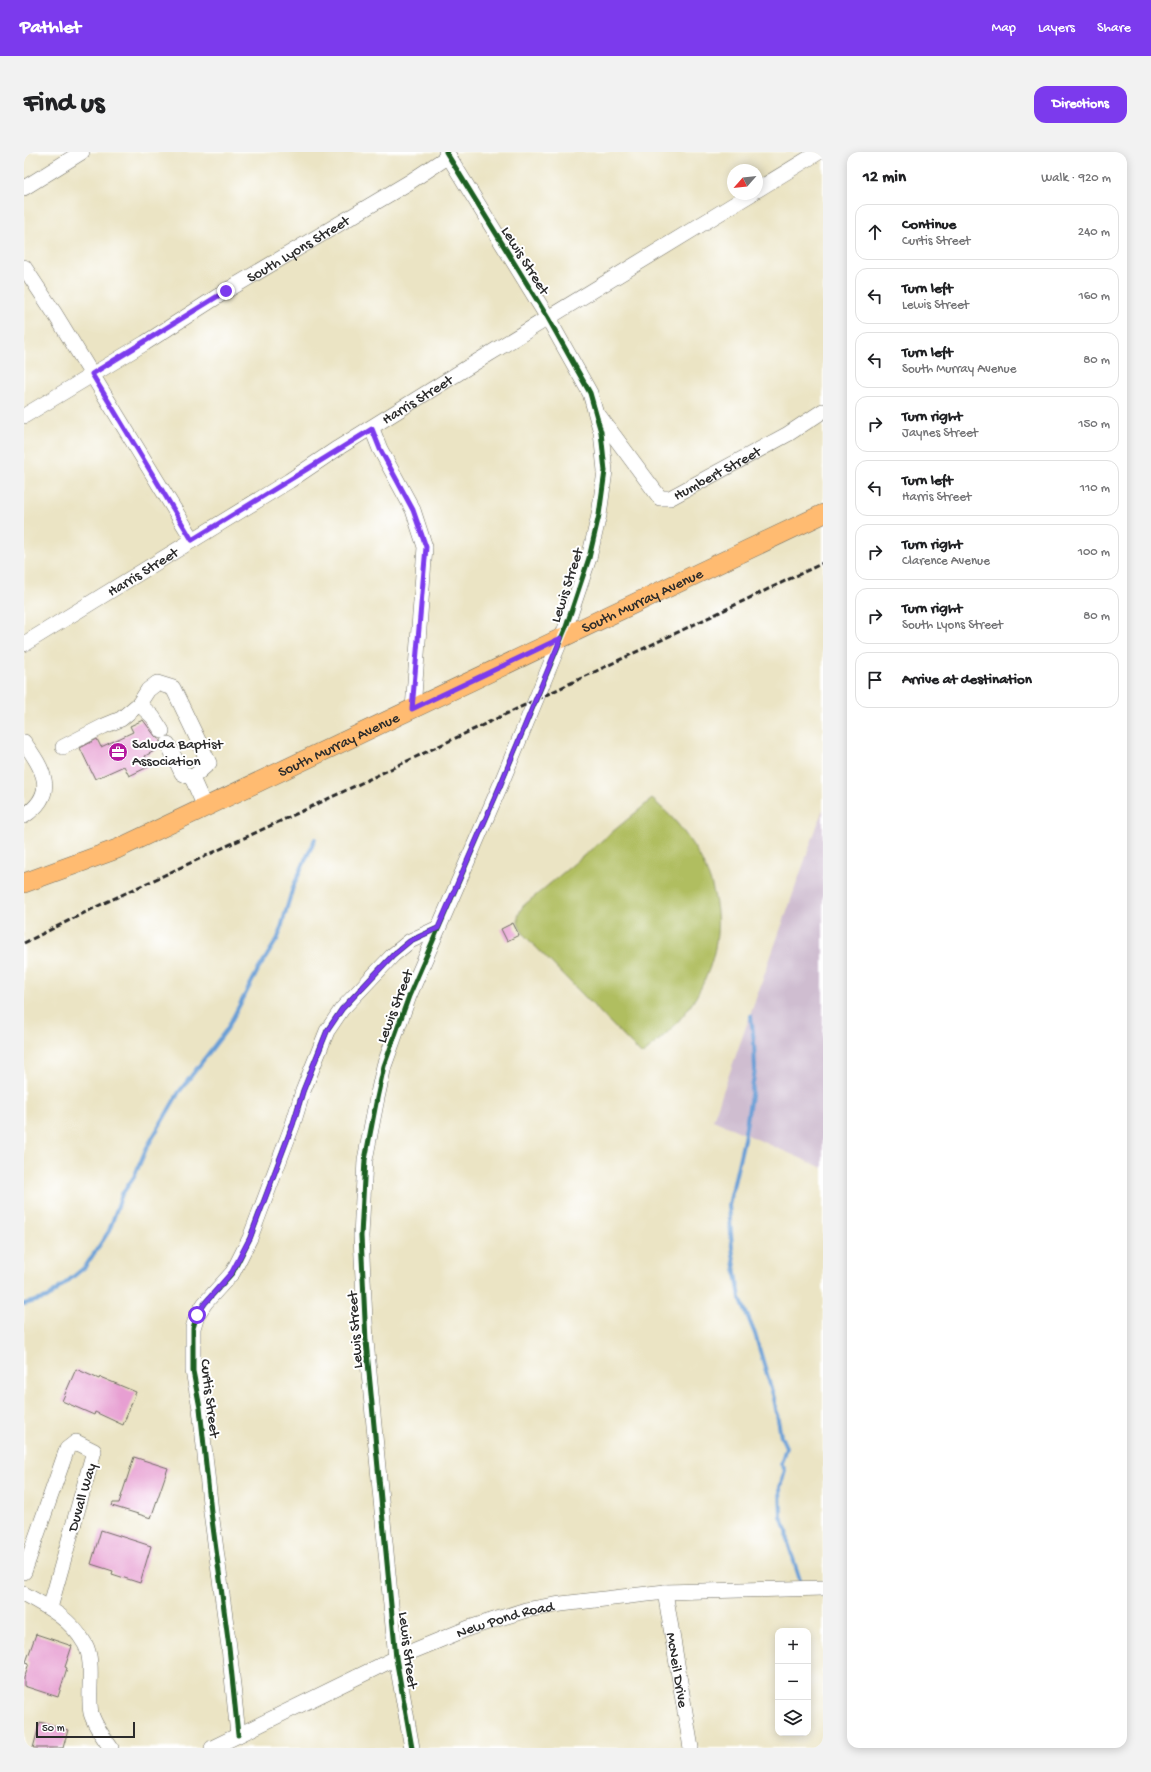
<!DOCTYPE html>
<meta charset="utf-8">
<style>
body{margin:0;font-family:"Gochi Hand",sans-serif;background:#f2f2f2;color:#202124}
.controls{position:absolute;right:12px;bottom:12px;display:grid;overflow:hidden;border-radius:8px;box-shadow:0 2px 10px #0003}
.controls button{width:36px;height:36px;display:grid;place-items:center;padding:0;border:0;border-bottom:1px solid #e0e0e0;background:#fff;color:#202124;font:20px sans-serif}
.compass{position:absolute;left:703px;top:12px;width:36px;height:36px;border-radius:50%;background:#fff;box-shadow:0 2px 10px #0003;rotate:243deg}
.scale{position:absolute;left:12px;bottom:10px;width:99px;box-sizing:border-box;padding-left:4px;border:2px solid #2b2b2b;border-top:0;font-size:11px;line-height:14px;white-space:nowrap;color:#2b2b2b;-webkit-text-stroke:3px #fff;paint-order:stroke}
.stop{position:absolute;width:12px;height:12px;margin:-9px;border:3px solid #7c3aed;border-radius:50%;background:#fff}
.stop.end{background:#7c3aed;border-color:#fff;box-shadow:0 1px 4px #0008}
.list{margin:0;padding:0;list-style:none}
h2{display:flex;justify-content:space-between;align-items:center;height:52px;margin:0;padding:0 16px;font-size:17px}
h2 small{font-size:13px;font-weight:400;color:#757577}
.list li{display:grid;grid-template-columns:26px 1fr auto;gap:12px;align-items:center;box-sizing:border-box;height:56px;margin:0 8px 8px;padding:0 8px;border:1px solid #e0e0e0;border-radius:12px}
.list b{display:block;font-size:15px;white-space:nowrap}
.list p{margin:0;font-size:13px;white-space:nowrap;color:#757577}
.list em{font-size:13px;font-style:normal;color:#757577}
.icon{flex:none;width:22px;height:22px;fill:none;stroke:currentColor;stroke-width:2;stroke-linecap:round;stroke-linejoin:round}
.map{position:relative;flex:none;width:799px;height:1596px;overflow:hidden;border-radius:12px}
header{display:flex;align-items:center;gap:24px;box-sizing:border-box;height:56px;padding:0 20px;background:#7c3aed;color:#fff}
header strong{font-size:19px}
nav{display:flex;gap:22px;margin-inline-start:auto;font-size:14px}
.intro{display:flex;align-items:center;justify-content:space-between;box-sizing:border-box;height:96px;padding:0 24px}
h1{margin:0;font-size:28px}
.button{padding:10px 18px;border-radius:12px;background:#7c3aed;color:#fff;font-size:14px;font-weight:700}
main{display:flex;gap:24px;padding:0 24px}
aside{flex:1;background:#fff;border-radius:12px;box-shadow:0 2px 10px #0003}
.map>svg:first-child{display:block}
</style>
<header>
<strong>Pathlet</strong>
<nav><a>Map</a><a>Layers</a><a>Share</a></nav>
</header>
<div class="intro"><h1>Find us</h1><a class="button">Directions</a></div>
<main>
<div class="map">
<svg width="799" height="1596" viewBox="0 0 799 1596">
<rect width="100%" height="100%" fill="#fff"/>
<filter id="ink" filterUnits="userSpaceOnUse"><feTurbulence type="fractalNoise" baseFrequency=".025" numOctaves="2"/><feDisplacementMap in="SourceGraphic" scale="8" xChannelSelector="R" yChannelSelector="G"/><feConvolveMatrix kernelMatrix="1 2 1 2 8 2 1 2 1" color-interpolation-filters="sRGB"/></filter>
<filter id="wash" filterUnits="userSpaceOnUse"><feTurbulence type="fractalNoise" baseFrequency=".012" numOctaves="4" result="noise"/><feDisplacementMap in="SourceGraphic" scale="16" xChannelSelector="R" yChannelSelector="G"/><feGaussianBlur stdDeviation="0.9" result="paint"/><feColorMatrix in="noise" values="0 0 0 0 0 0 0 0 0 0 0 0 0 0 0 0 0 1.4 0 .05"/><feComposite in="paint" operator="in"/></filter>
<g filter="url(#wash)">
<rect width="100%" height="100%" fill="#ebe4c4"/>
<path fill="#cfbdd0" d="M799,657V1016L689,968Z"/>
<path fill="#b0be61" stroke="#6e7446" d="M628,647C636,654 645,662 652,670C697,725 708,782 672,845C659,868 638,886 618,903L502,785C493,774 491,766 499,754Z"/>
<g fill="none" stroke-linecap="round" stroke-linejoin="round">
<path stroke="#699fd6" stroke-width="4" d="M727,864L730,890L731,918L720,987L705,1053L708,1096L716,1146L731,1182L750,1246L757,1284L762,1295L757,1311L761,1318L756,1335L757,1365L763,1378L764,1391L776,1428
M0,1152L23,1146L61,1115L85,1079L98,1042L110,1025L122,997L155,940L203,877L234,818L254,786L269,735L291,687"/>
</g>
<g id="blocks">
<path fill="#e79fd2" d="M119,568L131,584L136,588V596L121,604L126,614L105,624L100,614L71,627L56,596L73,587L77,595L109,580L106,574Z
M489,771L495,783L483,789L477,777Z
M52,1217L75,1227L76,1225L112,1240L99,1273L71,1260L70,1263L38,1249Z
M110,1305L144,1316L127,1366L88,1354L89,1351H95Z
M77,1378L127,1394L116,1431L88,1422L89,1419L67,1412Z
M12,1482L48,1494L41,1515L43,1516L34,1545L0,1534V1526L5,1511L2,1510Z
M16,1570L44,1578L39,1596H9Z"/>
</g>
</g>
<g filter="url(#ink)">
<use href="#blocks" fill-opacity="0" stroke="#6e6c61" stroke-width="1"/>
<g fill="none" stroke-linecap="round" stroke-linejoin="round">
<defs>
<g id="minor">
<path d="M0,36L58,0"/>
<path d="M733,38L795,0"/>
<path d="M0,115L31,162L169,388"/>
<path id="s1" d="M0,264L121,191L202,139L384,31L425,4"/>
<path id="s2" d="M576,265L636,346H646L764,282L799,259"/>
<path d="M348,277L356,297L389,358L401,395L389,557"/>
<path id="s3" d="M0,492L265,329L314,296L465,202L727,42"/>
<path d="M115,552L129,565L138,579"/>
<path d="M0,590C19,617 35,641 0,664"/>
<path d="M144,592L158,621L168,626"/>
<path d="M39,595L80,574L97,567L115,552L124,538L133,531L149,536L185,611L168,626L181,655"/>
<path d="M0,1420L43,1297L52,1290L70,1299L26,1456"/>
<path id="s4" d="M641,1440L667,1596"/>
<path d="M0,1442C24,1455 47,1467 61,1492C71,1510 63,1541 67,1561C70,1573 80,1586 87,1596"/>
<path d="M214,1583L205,1495L187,1360L176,1256L169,1219V1176L173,1163L181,1151L209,1120L226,1086L269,972L279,939L303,879L318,857L369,803L386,789L414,776"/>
<path id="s5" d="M188,1596L372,1506L445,1476L502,1458L537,1452L641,1440L799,1436"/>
<path d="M388,1596L372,1506L342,1189L337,1084L341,1008L353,946L360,914L385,844L476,634L542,475L565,406L575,363L581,319L577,280L566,241L524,166L422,0"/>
</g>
<g id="major">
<path id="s6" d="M0,731L93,697L799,362"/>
</g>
</defs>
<use href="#minor" stroke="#6e6c61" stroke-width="16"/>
<use href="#major" stroke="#6e6c61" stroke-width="20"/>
<use href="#minor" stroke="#fff" stroke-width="15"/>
<use href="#major" stroke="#ffbb71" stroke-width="19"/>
<path stroke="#2b2b2b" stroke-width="3" stroke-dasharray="6 3" stroke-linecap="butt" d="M0,791L76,753L291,653L799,411"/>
<defs>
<path id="cycleway" d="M214,1583L205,1495L187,1360L176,1256L169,1219V1176L173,1163L181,1151L209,1120L226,1086L269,972L279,939L303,879L318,857L369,803L386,789L414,776
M388,1596L372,1506L342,1189L337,1084L341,1008L353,946L360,914L385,844L476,634L542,475L565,406L575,363L581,319L577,280L566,241L524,166L422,0"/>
</defs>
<use href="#cycleway" stroke="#fff" stroke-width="8"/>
<use href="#cycleway" stroke="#1b5e20" stroke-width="5"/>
</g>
</g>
<g fill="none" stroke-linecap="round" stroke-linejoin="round" filter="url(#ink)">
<path stroke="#7c3aed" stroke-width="5" d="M173,1163L181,1151L208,1120L226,1086L269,972L279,939L303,879L318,857L369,803L386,789L414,776L476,634L537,486L388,557L402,395L389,358L356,297L348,277L168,388L68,222L202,139"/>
</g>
<defs>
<symbol id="office-disc" viewBox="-11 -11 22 22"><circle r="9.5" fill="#b5179e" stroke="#fff"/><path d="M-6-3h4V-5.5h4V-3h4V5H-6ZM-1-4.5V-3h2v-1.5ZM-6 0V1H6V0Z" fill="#fff"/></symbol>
</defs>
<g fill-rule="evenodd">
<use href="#office-disc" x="83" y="589" width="22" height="22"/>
</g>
<g text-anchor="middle" stroke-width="4" stroke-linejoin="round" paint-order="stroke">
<g font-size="15" fill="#2b2b2b" stroke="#fff">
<text dy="5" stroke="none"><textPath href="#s1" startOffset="321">South Lyons Street</textPath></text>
<text transform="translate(502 108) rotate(58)" y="5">Lewis Street</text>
<text dy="5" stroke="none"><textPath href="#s3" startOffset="463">Harris Street</textPath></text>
<text dy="5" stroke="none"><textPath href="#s2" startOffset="164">Humbert Street</textPath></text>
<text dy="5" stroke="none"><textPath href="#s3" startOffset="139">Harris Street</textPath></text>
<text transform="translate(542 433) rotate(-72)" y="5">Lewis Street</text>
<text dy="5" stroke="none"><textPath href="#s6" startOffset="680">South Murray Avenue</textPath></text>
<text dy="5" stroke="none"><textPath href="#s6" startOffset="344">South Murray Avenue</textPath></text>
<text transform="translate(370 854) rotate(-69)" y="5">Lewis Street</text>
<text transform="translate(330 1178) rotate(-94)" y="5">Lewis Street</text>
<text transform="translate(187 1246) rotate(83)" y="5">Curtis Street</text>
<text transform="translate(57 1345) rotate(-74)" y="5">Duvall Way</text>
<text dy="5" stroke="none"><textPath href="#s5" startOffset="321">New Pond Road</textPath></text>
<text transform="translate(385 1498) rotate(83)" y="5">Lewis Street</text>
<text dy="5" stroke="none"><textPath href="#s4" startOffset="79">McNeil Drive</textPath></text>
</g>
<g font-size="15" fill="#2b2b2b" stroke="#fff" text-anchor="start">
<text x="108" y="596">Saluda Baptist<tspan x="108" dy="17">Association</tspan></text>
</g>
</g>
</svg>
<div class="controls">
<button>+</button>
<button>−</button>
<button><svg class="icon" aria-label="layers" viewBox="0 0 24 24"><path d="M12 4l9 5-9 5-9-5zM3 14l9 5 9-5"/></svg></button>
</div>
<svg class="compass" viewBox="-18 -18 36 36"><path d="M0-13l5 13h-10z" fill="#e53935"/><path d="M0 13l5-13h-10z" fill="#757577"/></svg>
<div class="scale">50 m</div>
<div class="stop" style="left:173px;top:1163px"></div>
<div class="stop end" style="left:202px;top:139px"></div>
</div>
<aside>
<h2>12 min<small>Walk · 920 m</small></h2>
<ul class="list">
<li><svg class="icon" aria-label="ahead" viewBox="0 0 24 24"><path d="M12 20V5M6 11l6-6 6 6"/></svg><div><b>Continue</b><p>Curtis Street</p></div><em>240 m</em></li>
<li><svg class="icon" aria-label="left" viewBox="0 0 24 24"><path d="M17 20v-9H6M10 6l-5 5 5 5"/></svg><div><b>Turn left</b><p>Lewis Street</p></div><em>160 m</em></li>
<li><svg class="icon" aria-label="left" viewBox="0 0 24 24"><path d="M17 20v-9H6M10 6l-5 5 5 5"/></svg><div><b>Turn left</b><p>South Murray Avenue</p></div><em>80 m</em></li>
<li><svg class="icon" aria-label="right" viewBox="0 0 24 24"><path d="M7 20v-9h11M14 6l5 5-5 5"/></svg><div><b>Turn right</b><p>Jaynes Street</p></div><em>150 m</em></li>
<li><svg class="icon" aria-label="left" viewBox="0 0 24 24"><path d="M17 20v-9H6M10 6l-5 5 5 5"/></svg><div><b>Turn left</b><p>Harris Street</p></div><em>110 m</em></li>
<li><svg class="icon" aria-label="right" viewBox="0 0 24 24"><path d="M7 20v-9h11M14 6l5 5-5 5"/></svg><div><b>Turn right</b><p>Clarence Avenue</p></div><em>100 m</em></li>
<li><svg class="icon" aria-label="right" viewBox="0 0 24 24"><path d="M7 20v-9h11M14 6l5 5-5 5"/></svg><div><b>Turn right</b><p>South Lyons Street</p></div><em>80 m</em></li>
<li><svg class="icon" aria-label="arrive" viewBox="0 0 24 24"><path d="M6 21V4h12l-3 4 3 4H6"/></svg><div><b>Arrive at destination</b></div></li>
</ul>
</aside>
</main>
